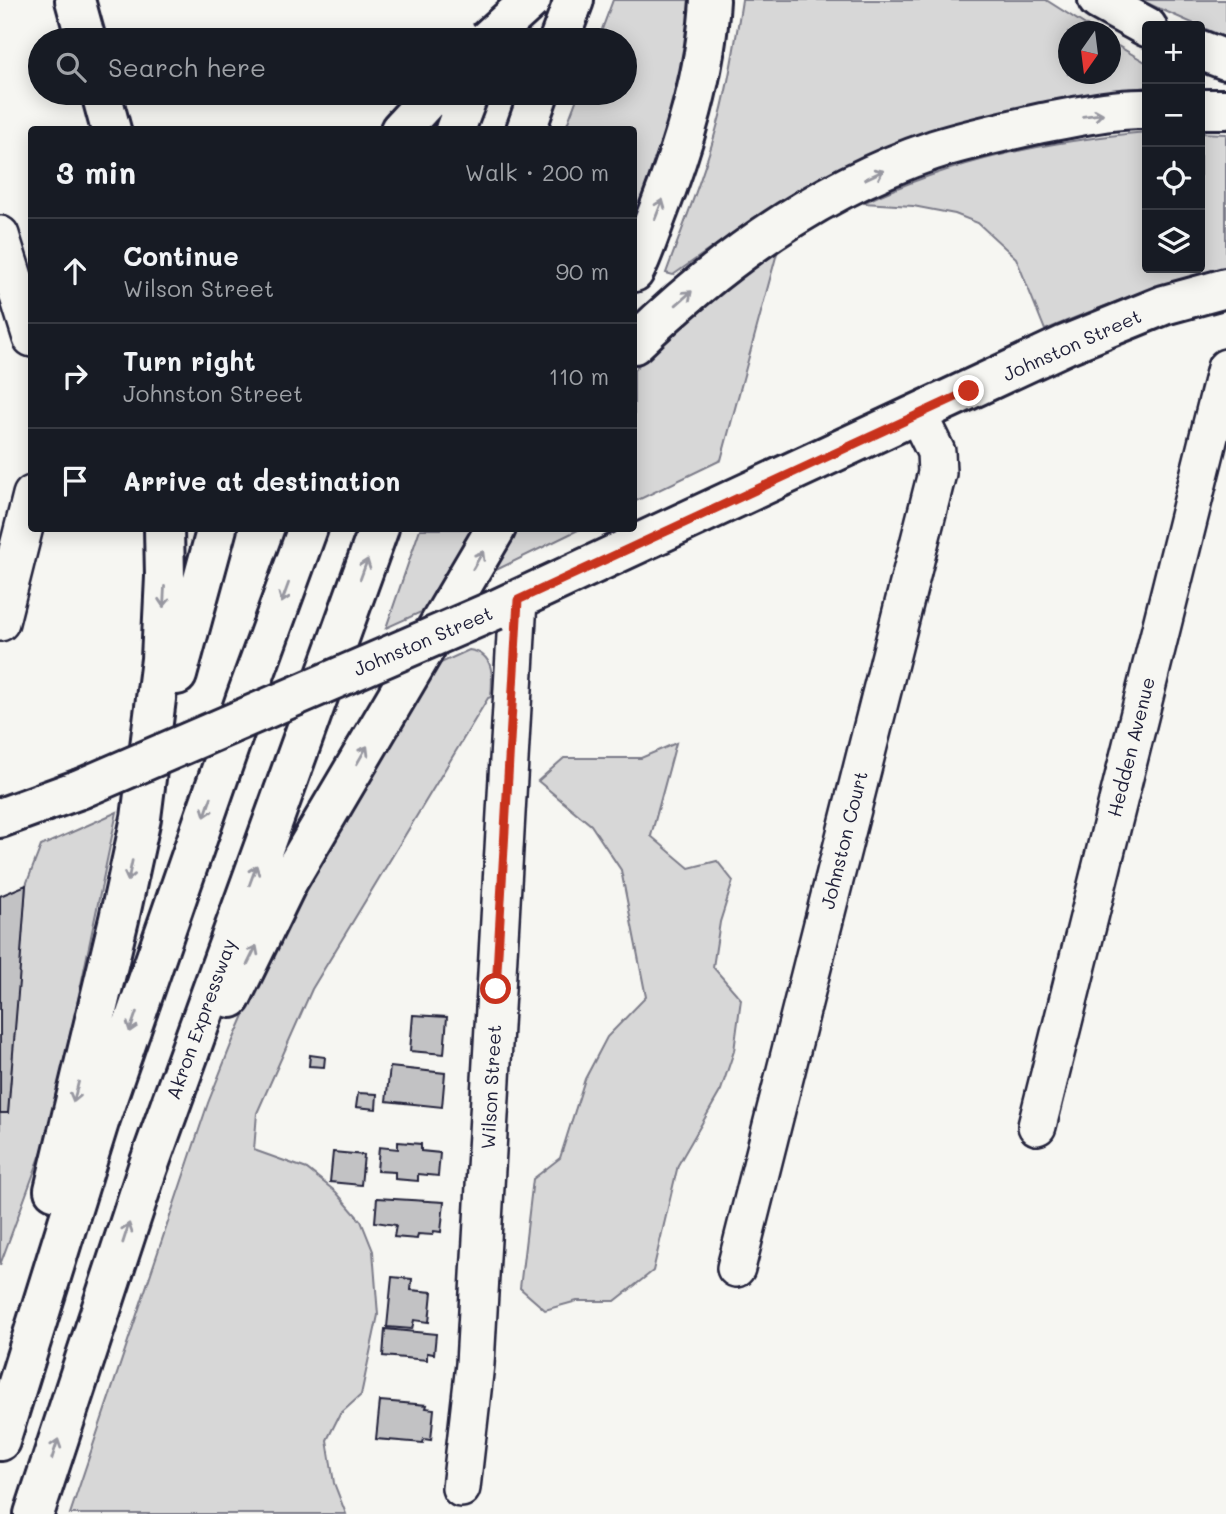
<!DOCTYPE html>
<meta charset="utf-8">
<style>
body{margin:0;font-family:Mali,sans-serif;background:#242831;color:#f1f3f6}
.controls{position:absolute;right:21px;top:21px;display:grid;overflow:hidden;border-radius:7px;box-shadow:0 4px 18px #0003}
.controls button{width:63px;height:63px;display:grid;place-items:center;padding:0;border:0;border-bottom:2px solid #363941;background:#171b24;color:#f1f3f6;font:35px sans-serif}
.compass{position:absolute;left:1058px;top:21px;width:63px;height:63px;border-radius:50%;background:#171b24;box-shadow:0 4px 18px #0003;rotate:194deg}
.stop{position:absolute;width:21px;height:21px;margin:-16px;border:5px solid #c8321e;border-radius:50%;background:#fff}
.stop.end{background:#c8321e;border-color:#fff;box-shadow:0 2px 7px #0008}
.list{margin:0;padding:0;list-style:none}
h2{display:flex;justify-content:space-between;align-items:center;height:91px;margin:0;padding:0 28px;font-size:30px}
h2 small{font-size:23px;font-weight:400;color:#9ea1a6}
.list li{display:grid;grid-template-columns:46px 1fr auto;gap:21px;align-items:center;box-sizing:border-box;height:105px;padding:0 28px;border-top:2px solid #363941}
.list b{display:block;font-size:26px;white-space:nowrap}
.list p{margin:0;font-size:23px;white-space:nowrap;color:#9ea1a6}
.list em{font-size:23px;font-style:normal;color:#9ea1a6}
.icon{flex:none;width:38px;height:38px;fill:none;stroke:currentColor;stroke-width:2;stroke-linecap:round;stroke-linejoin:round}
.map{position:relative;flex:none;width:1226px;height:1514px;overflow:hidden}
.search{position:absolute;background:#171b24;box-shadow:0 4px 18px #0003;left:28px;top:28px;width:609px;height:77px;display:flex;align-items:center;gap:18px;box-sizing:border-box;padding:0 24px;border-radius:38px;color:#9ea1a6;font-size:26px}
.panel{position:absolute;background:#171b24;box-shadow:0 4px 18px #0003;left:28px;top:126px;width:609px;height:406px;border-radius:7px}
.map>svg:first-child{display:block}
</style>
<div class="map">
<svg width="1226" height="1514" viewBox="0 0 1226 1514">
<rect width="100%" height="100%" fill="#f6f6f2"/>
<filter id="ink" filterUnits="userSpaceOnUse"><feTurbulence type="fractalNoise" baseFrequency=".0143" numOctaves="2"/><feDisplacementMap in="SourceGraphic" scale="14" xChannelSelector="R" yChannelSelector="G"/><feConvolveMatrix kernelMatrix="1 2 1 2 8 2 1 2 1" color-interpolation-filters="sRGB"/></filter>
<g filter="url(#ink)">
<path fill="#d7d7d7" stroke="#7c7c89" stroke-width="2" d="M613,0H696L674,99L644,199L634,223V130H565L579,93H625V40H598Z
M742,0H1046L1095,31L1068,32V74H1110L1111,42L1147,63V87L1082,97L896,148L831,174L726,238L673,275L666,273C685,221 706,169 720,116C730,78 736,39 742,0Z
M1140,0H1226V38Z
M1147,132V268H1200V133L1226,134V269C1163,283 1104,305 1045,330L1016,258L978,223L955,214L913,206L863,203C954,160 1047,141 1147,132Z
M777,253L721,460L634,502V370C676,324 725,287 777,253Z
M420,529H476L430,608L386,628Z
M519,529V528L580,529L492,572Z
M469,650C495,653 493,677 491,697L488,698L312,989L257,1113L254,1150L307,1169L336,1192L361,1221L373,1251L378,1315L361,1395L340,1414L327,1440L334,1483L346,1514H70L208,1103L231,1045L263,972L317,867L434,666Z
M676,743L651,836L689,868L717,861L733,881L720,922L713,967L741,999L734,1051L721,1090L678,1165L653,1271L615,1301H577L545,1310L520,1288L533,1179L560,1158L585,1079L607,1037L646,997L621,870L591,825L538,781L564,758H641Z
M117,812L52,1124L0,1265V1113H8L26,885L41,846Z"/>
<path fill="#c2c2c4" stroke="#22223b" stroke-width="2" d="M26,885L19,981L8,1113H0V896Z
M413,1015L447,1017L444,1054L410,1051Z
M310,1055L325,1057L324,1067L309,1066Z
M390,1067L445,1073L442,1107L386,1101Z
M358,1093L377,1094L376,1109L356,1107Z
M398,1142L421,1144V1151L440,1153L438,1176L418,1174V1181L395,1179V1172L377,1171L379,1147L398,1149Z
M333,1152L364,1155L361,1185L330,1182Z
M377,1198L444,1202L441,1232L434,1231L433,1235L418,1234L417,1239L394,1237L396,1225L375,1222Z
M392,1277L412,1279L411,1290L432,1292L429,1322L414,1320L412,1329L387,1327Z
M385,1329L436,1334L434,1354L427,1353V1360L383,1356Z
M380,1401L427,1405L426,1408L434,1409L431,1440L424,1439L423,1443L376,1439Z"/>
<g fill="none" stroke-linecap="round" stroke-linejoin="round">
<defs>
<path id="minor" d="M0,235L32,338
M0,622L32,495
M1037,1126L1226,368
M736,1268L937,473L936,452L918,415
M461,1488L475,1364L518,600"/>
<path id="major" d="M495,610L1065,345L1164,305L1226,288
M0,818L80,789"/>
<path id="highway" d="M75,0L86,40
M1098,0L1147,27
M559,40L574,0
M1200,50L1226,60
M101,93L111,130
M1200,109H1226
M400,130L434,93
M455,130L469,93
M526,130L539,93
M634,272C643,255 649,235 656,217C683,148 706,74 710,0
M634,344C719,261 820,188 934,150C970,139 1006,131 1042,123C1076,117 1113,108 1147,109
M177,675L217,528
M231,998L288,881L496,528
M54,1190L119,919L141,818L161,659L165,577L164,528
M0,1441L100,1119L246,698L308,528
M34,1514L147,1170L379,528"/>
</defs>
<use href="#minor" stroke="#22223b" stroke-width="42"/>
<use href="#major" stroke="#22223b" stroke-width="44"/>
<use href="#highway" stroke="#22223b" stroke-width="44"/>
<use href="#minor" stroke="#f6f6f2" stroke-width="37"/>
<use href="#major" stroke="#f6f6f2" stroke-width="38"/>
<use href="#highway" stroke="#f6f6f2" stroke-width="38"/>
<defs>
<path id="major-bridge" d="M80,789L495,610"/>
<path id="highway-bridge" d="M487,40L531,0"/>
</defs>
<use href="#major-bridge" stroke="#22223b" stroke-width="44" stroke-linecap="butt"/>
<use href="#highway-bridge" stroke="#22223b" stroke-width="44" stroke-linecap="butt"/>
<use href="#major-bridge" stroke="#f6f6f2" stroke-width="38"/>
<use href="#highway-bridge" stroke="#f6f6f2" stroke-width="38"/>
</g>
<defs><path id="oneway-shaft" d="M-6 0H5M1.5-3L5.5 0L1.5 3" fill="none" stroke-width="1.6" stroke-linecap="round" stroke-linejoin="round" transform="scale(1.75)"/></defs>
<g stroke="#9797a0">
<use href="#oneway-shaft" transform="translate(1093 115) rotate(-8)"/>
<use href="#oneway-shaft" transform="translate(874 175) rotate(-25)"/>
<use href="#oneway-shaft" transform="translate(659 209) rotate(-69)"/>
<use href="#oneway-shaft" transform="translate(684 298) rotate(-41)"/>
<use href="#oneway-shaft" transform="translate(478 560) rotate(-60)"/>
<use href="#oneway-shaft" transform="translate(364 569) rotate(-70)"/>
<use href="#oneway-shaft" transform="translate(285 593) rotate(110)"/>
<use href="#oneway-shaft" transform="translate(164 597) rotate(93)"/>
<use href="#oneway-shaft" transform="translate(362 755) rotate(-60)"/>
<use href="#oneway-shaft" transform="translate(208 807) rotate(109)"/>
<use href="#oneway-shaft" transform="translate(130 871) rotate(102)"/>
<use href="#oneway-shaft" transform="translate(253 875) rotate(-70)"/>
<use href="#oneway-shaft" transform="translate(252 955) rotate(-64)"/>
<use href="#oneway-shaft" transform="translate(133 1022) rotate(109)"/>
<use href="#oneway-shaft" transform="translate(76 1092) rotate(104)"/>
<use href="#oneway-shaft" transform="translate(126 1233) rotate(-72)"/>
<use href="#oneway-shaft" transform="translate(55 1449) rotate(-72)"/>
</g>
</g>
<g fill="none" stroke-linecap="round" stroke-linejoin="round" filter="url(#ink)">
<path stroke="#c8321e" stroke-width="9" d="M496,989L518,600L969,391"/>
</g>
<g text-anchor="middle" stroke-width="5" stroke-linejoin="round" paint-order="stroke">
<g font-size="19" fill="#22223b" stroke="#f6f6f2">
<text transform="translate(1072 345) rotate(-24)" y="7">Johnston Street</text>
<text transform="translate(423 641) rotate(-23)" y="7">Johnston Street</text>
<text transform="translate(1131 747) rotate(-76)" y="7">Hedden Avenue</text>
<text transform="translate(844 840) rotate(-76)" y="7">Johnston Court</text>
<text transform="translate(201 1019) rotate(-70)" y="7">Akron Expressway</text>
<text transform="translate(491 1087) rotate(-87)" y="7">Wilson Street</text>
</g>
</g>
</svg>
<div class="controls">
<button>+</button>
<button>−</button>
<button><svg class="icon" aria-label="locate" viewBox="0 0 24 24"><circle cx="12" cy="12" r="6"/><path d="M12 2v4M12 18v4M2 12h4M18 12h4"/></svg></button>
<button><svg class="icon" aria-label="layers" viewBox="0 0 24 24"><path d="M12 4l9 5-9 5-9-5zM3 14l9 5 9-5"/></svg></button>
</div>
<svg class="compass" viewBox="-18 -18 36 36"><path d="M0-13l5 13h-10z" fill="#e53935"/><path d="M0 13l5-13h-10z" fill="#9ea1a6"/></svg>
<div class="stop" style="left:496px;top:989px"></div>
<div class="stop end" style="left:969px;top:391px"></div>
<div class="search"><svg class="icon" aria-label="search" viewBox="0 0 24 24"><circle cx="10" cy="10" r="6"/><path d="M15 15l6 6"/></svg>Search here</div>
<section class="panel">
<h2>3 min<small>Walk · 200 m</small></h2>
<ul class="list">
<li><svg class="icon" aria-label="ahead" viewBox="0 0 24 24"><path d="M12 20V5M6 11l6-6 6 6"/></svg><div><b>Continue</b><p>Wilson Street</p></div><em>90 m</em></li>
<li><svg class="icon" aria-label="right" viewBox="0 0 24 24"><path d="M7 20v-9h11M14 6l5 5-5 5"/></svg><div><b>Turn right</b><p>Johnston Street</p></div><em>110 m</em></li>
<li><svg class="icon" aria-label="arrive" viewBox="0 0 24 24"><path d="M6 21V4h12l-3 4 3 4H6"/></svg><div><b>Arrive at destination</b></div></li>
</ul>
</section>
</div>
